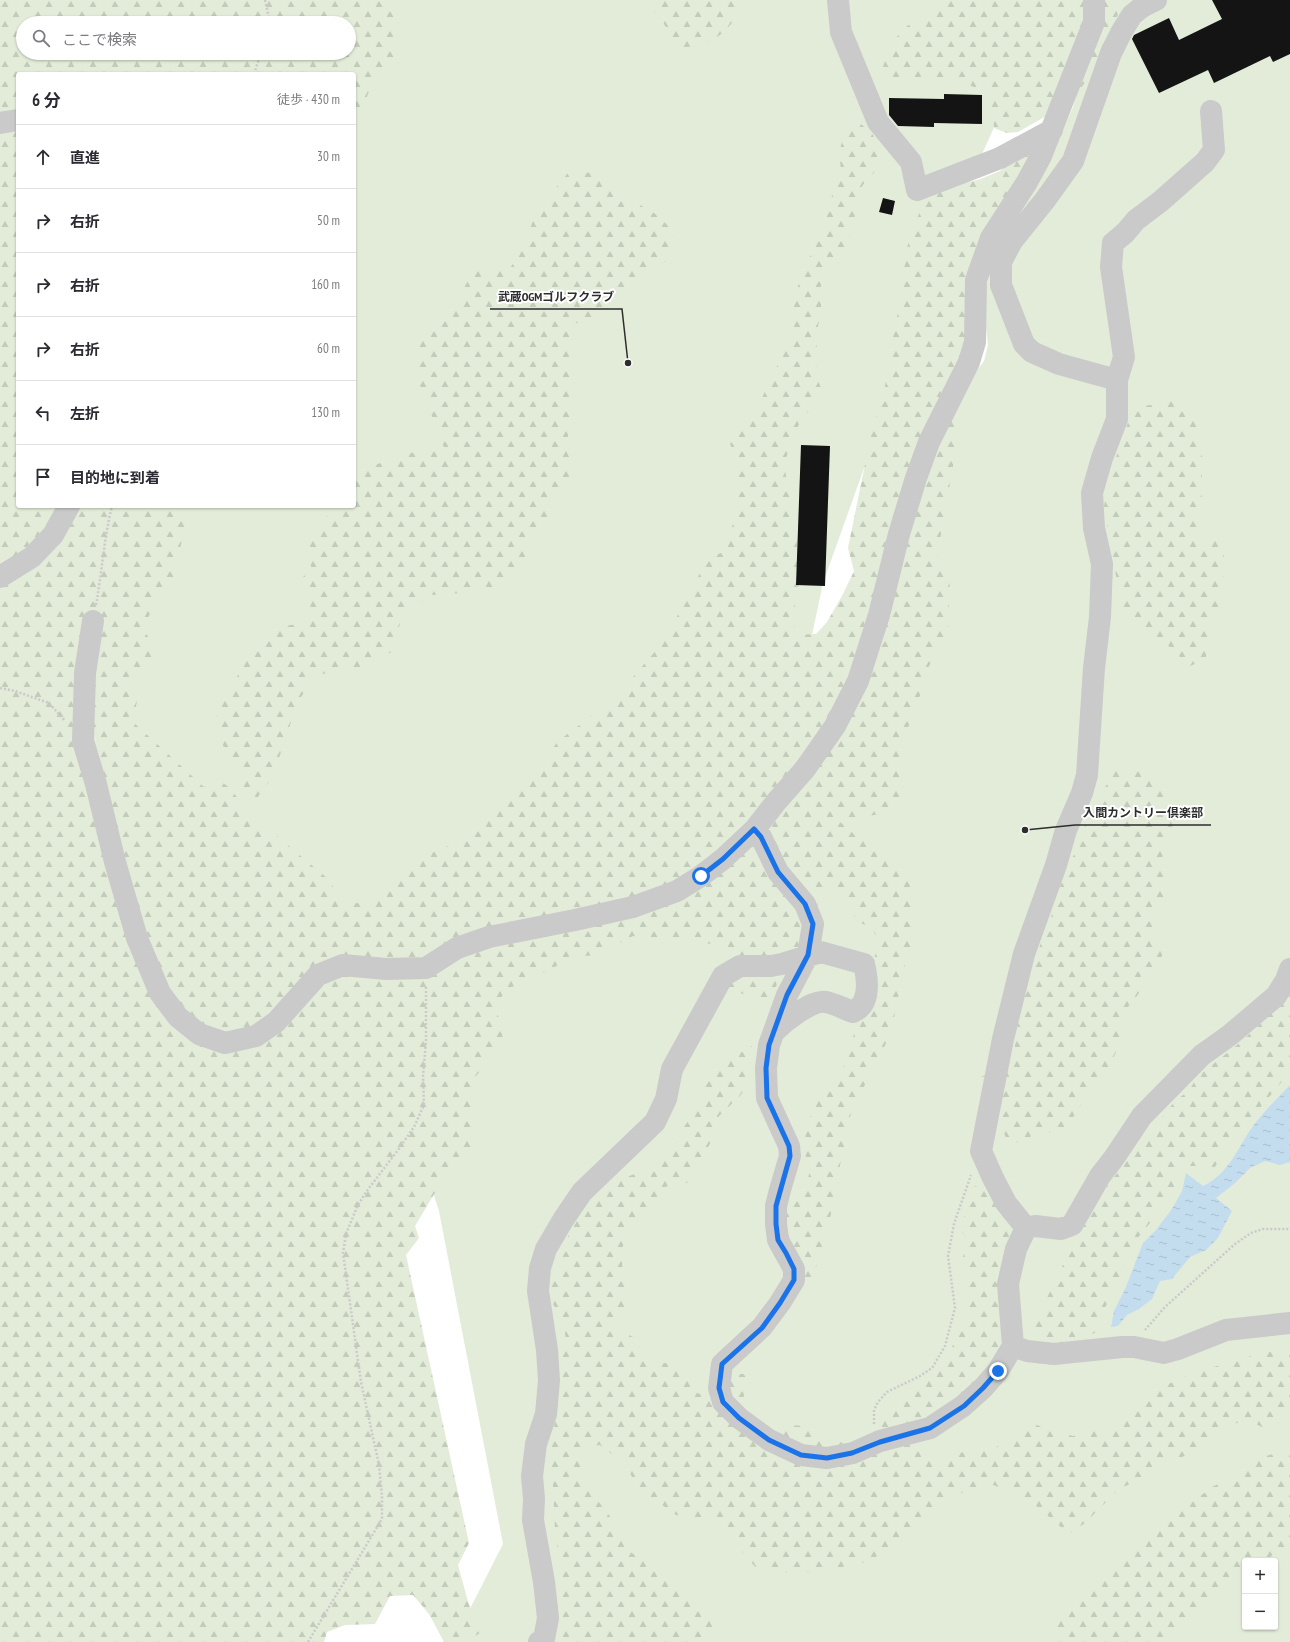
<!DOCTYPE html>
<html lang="ja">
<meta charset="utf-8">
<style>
body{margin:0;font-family:"PT Sans Narrow","Noto Sans JP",sans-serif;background:#f2f2f3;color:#2b2b33}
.controls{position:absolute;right:12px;bottom:12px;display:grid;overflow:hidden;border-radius:4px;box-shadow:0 1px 3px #0004}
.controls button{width:36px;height:36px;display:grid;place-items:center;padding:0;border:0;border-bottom:1px solid #e1e1e2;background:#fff;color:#2b2b33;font:20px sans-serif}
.stop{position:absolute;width:12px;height:12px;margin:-9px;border:3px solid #1a73e8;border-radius:50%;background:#fff}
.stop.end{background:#1a73e8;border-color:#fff;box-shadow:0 1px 4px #0008}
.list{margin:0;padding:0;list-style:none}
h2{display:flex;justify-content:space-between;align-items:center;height:52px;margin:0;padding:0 16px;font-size:17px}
h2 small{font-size:13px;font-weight:400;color:#7c7c81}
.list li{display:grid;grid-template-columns:26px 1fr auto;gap:12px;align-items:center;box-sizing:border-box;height:64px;padding:0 16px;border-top:1px solid #e1e1e2}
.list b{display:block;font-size:15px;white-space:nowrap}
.list em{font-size:13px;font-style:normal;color:#7c7c81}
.icon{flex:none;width:22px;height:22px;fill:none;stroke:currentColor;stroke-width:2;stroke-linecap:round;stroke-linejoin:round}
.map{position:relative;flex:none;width:1290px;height:1642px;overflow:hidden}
.search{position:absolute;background:#fff;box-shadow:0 1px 3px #0004;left:16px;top:16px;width:340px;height:44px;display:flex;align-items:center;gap:10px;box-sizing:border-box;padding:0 14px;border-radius:22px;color:#7c7c81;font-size:15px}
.panel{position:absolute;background:#fff;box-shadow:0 1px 3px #0004;left:16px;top:72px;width:340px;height:436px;border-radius:4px}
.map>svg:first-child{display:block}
</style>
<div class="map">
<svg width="1290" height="1642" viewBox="0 0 1290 1642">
<defs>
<pattern id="forest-firs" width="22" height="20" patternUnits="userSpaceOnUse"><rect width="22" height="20" fill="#e3ecd9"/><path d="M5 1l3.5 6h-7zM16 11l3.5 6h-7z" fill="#c3cbbb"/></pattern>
<pattern id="water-ripples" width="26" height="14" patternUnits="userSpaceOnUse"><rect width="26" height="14" fill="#c4ddee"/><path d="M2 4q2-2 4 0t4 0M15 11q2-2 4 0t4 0" fill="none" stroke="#a9becc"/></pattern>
</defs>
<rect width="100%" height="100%" fill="#fff"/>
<path fill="#e3ecd9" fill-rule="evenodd" d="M342,0H1051L953,219L823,583L812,635L388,956L94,748L179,506H354V74L349,53V23Z
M1103,0H1290V1642H453L503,1544L439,1211L422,1159L438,984L626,920L921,489L970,380L984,361L988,345L983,300L990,269L1050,156L1073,107ZM1245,1561H1275V1627H1245Z"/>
<path fill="url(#forest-firs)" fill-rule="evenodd" d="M0,0H394L396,55L371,87L354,127V74H18V506H190L172,583L154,605L143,629L155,647L144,676L127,684L138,698L132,721L204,787L222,782L231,789L246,810L327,878L341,898L370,907L384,895L412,861L475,835L508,793L536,776L557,742L615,698L664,641L708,558L726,551L739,500V465L730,444L754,417L771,377L794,336V297L805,267L820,235L828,207L841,170L839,153L843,138L860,123L873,135L881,157L877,169L862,186L851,232L837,261L821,281V309L817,332L816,375L824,396L801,419L784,463L801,570L795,604L794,635L816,634L827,622L842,596L854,571L848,548L872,430L883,398L895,325L903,292L904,269L910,231L925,203L948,187L981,179L1000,171L1011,161L1023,155L1032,156L1019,177L970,334L951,383L960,427L936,562L950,572L948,634L929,666L914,715L904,736L901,768L905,793L886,813L839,821L855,835L895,858L910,880L914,937L905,964L891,1032L872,1074L853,1103L839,1170L836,1196L815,1271L806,1288L796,1295L781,1288L780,1263L783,1217L803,1191L810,1172L803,1147L809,1120L817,1099L846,1063L852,1048L855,1024L866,1011L872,965L880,940L870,927L856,921L853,910L840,889L828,886L820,893L816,912L804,943L779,973L774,997H755L740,993L728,995L726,988L744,958L728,954L715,945L685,938L660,939L633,936L597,955L571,957L548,971L523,978L502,996L496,1009L502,1028L503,1045L475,1077V1141L459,1165L436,1191L415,1226L419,1238L406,1255L469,1543L458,1565L468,1602L480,1633C466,1642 460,1642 444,1642L429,1614L413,1595L390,1596L375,1624L345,1625L327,1632L324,1642H0ZM23,23H349V53H23Z
M643,0H737C736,7 735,19 731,24C718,41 699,48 679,47L660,18Z
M935,0H1124L1096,67L1071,102L1018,132L1007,133L994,128L991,94L969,85L938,77L889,79L882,70L891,43L907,26L934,13Z
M572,168L600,176L617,192L654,213L673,230L672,261L649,264L640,283L621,298L598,315L569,326L573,373V418L565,447L576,474L545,507L554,521L532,540L519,572L496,588L462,593L431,595L401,619L393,651L368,666L339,670L314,676L297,704L277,764L269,782L257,798L244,792L241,767L224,748L218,731L216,708L231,689L251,648L278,627L297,624L311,616L310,599L300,581L311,567C309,545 307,536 326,521L327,513L332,506H354V479L375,465L396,457L429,448L445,450L417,378L420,342L459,297L476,266L508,271L523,249L536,212Z
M1180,400L1199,420L1202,445V496L1196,520L1200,537L1215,538L1224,550L1223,584L1218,599L1219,616L1210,626L1207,638L1206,659L1188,667L1175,651L1154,635L1136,628L1123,608L1117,582L1104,506L1112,469L1133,408Z
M1128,767L1149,774L1162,789L1173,828L1170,837L1165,845L1162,859L1166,884L1165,896C1142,911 1153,933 1163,952L1160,964L1144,970L1139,980L1142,989L1131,1004L1122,1012L1123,1031L1120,1044L1106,1073L1095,1080L1082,1095L1081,1105L1074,1116L1063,1128L1047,1133L1035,1132L1027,1140L1014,1143L1006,1138L996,1115L985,1095L976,1092L977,1078C991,1073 1000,1075 1012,1067L1019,1017L1023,998L1033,971L1035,958L1051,918L1055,898L1076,850L1085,835V825L1088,816L1102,798L1104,789L1115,771Z
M1290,995V1072L1227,1147L1213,1170L1199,1166H1180L1176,1184L1166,1203L1132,1245L1116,1287L1100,1317L1098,1332L1060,1344L1035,1338L1030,1333L1075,1240L1103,1192L1126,1161L1176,1100L1189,1091L1197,1077L1242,1041Z
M752,1046V1055L743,1066L749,1083L740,1096L719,1116L714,1124L711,1142L687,1183C660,1186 661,1186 653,1211C647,1214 638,1217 634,1222C629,1226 627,1233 625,1238C616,1267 630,1285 626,1312L616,1318L618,1329L633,1337L648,1357L664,1363L681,1364L690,1374L697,1393L707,1395L713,1383L730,1374H743L752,1377C751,1384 745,1389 744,1395C741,1414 762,1425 776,1433C781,1432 785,1429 790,1427C795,1424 806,1426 811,1427C819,1428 821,1432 826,1437C837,1447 855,1441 867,1436L912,1389L931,1379L944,1365L962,1325L968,1317V1303L963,1258L967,1239L961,1230L963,1221L983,1165L1010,1224L1002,1309V1354L926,1438L924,1445L928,1460L947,1458L963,1452L996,1447L1022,1431L1028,1420L1043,1428L1073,1436L1105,1428L1121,1421L1145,1397L1166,1385L1193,1373L1258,1354L1290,1349V1412L1267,1430L1247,1419L1214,1432L1202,1450L1164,1463L1144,1479L1120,1488L1085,1523L1069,1534L1027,1498L988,1483L953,1496L925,1522L870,1561L823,1571L797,1573L758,1570L715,1521L676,1515L637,1487L626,1465L600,1445L578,1448L583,1482L612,1519L629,1551L681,1587L715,1624L702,1642H565L556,1615V1599L561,1573L555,1530L551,1444L555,1421L558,1356L566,1344L564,1323L549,1297L552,1278L562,1268L563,1254L570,1230L578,1214L589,1203L595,1195L613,1182L648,1169L664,1159L676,1146L680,1133L703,1099L707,1072L714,1068L724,1067L735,1056Z
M1280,1452L1290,1453V1544L1264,1561H1245V1574L1232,1583L1187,1627L1164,1642H1054L1053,1628L1080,1598L1113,1568L1137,1542L1152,1533L1212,1487L1239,1473L1259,1458Z"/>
<path fill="url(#water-ripples)" d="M1290,1085V1162L1280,1165L1265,1161L1250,1168L1234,1184L1216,1198L1232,1211L1218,1238L1206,1250L1190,1257L1172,1279L1160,1281L1152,1299L1139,1309L1127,1315L1118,1326L1111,1327L1114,1311L1125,1289L1143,1243L1155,1231L1172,1209L1182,1191L1186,1173L1203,1186C1232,1172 1238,1144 1257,1121C1267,1108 1279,1097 1290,1085Z"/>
<path fill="#141414" d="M1212,0H1290V54L1273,62L1270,56L1214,83L1208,70L1159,93L1132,39L1134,35L1169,18L1179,40L1222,19Z
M944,94L982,95V124L934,123V127L898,126L889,115V98L944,99Z
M883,198L895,201L892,215L879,212Z
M801,445L830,446L825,586L796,585Z"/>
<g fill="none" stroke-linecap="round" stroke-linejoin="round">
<path stroke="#cacaca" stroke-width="2.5" stroke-dasharray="2 2" stroke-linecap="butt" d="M265,0L270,23
M254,74L261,53
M96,605C102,572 104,538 112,506
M0,688L15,691L49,703L65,721
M1145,1330L1165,1307L1235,1244L1251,1233L1263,1229H1290
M874,1424V1410L878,1402L887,1392L920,1376L932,1368L945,1346L955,1308L948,1256L954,1224L971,1175
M308,1642L382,1519V1496L379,1465L361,1382L343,1253L346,1234L357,1207L366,1192L398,1150L414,1127L424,1105L423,1076L426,1042V987"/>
<path stroke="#cacaca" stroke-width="22" d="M838,0L841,32L878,122L911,162L917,190L1000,158L1052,130
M0,123L18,120
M1117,380L1059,364L1032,352L1024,344L1001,285V262L1012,241L1045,200L1073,161L1111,53L1122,31L1132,15L1142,7L1156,0
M0,577L32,557L53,535L69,506
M93,621L85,673L83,741L96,784L115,862L137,938L160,993L178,1017L199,1034L225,1043L256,1036L276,1022L318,975L343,965L386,969L426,968L457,948L489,937L575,920L633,907L677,891L701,876L723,859L755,829L776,802L805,769L835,726L858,681L879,615L899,534L916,478L929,442L969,362L975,342L976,280L991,238L1027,182L1041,156L1094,22V0
M755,829L761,837L778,872L805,904L813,924L808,955L787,995L769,1045L766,1068L767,1098L789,1146L790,1156L780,1190L776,1206V1224L778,1240L794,1269V1280L780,1303L762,1327L722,1364L719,1388L723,1402L739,1418L769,1440L801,1455L827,1458L853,1453L880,1441L930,1428L963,1406L983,1388L998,1371L1013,1346L1008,1284L1016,1249L1026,1228L1035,1226L1061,1229L1072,1225L1100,1176L1114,1158L1142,1116L1202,1055L1230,1035L1276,996L1286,980L1290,969
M1026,1228L1006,1203L993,1178L981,1151L1003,1039L1024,954L1056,865L1066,830L1082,793L1087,775L1094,668L1100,617L1102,564L1094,528L1092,493L1102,458L1117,419V380L1124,357L1111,267L1113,243L1125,233L1136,220L1161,201L1205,162L1214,150L1211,111
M1013,1346L1027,1351L1054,1354L1122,1347H1134L1164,1353L1178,1349L1226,1330L1290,1323
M539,1642L544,1639L548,1618L544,1582L533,1520L534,1499L532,1476L536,1444L546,1414L549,1380L547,1350L538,1291L540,1268L546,1249L563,1220L582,1192L655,1122L666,1099L672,1069L723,976L740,966H771L782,964L821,952L864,964C868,981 871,1004 853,1012C844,1009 836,1004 826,1002C811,1000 785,1021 775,1031"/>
</g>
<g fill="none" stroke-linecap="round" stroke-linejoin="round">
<path stroke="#1a73e8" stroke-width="5" d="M701,876L723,859L754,829L761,837L778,872L805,904L813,924L808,955L787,995L769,1045L766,1068L767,1098L789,1146L790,1156L776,1206V1224L778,1240L786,1253L794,1269V1280L780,1303L762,1328L722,1364L719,1388L723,1402L739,1418L769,1440L801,1455L827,1458L852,1453L880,1442L930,1428L964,1406L983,1388L998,1371"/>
</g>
<path fill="none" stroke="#2d2d2d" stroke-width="1.5" d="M628 363L622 309H490M1025 830L1075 825H1211"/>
<g fill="#2d2d2d" stroke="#fff" stroke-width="1.5">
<circle cx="628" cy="363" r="4"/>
<circle cx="1025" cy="830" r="4"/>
</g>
<g font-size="12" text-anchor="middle" font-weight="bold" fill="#2d2d2d" stroke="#fff" stroke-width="4" stroke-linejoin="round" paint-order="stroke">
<text x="556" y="301">武蔵OGMゴルフクラブ</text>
<text x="1143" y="817">入間カントリー倶楽部</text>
</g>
</svg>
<div class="controls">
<button>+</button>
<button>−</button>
</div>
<div class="stop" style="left:701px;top:876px"></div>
<div class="stop end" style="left:998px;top:1371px"></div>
<div class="search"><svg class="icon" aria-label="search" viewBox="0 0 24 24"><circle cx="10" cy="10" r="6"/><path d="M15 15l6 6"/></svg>ここで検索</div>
<section class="panel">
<h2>6 分<small>徒歩 · 430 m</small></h2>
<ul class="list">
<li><svg class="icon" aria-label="ahead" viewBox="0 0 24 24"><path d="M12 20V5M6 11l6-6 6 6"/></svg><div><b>直進</b></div><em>30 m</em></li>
<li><svg class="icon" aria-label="right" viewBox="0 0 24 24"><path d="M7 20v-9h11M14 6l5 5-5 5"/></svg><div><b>右折</b></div><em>50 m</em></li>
<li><svg class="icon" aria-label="right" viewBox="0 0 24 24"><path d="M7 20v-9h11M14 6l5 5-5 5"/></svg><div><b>右折</b></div><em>160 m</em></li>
<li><svg class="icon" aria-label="right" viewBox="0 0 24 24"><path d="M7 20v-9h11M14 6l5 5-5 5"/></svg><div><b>右折</b></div><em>60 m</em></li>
<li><svg class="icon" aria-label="left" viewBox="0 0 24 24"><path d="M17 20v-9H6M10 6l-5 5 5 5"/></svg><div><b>左折</b></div><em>130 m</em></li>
<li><svg class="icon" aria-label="arrive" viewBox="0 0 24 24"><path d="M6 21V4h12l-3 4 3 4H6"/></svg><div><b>目的地に到着</b></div></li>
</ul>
</section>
</div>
